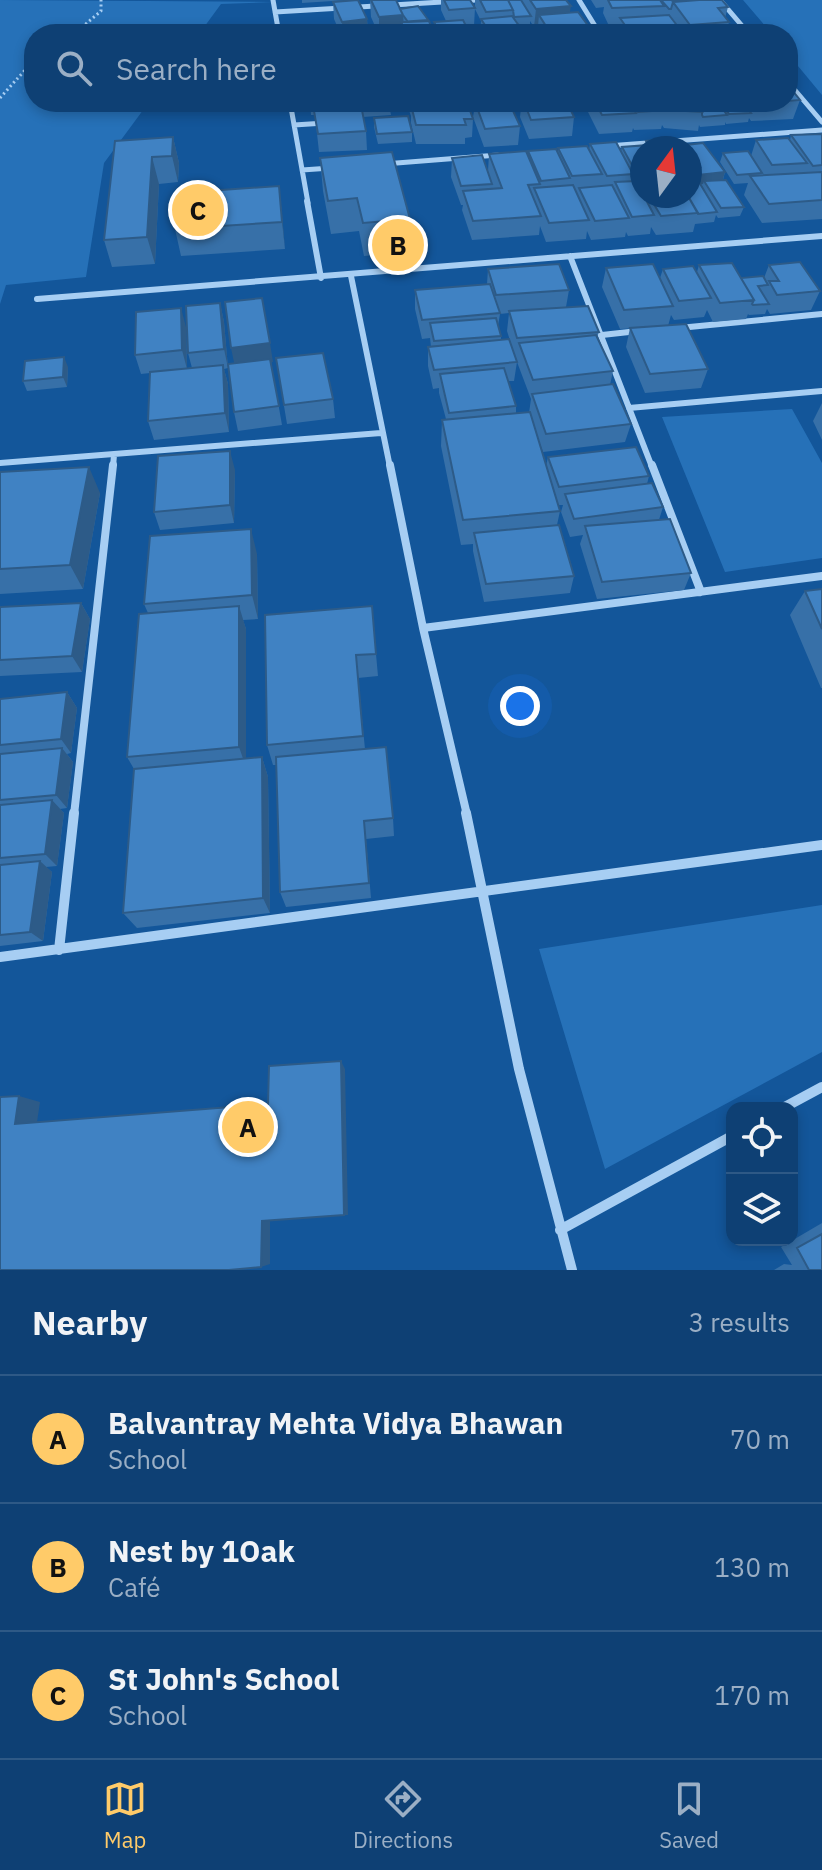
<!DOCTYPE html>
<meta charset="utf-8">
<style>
body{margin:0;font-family:"IBM Plex Sans",sans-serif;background:#174779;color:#f1f3f6}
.controls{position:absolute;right:24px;bottom:24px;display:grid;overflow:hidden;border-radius:16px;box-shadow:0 4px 12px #0003}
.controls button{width:72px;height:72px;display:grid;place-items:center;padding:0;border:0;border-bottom:2px solid #2e5986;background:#0e4074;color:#f1f3f6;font:40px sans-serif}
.compass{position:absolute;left:630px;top:136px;width:72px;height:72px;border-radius:50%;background:#0e4074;box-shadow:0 4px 12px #0003;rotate:15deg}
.you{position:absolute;left:520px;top:706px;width:28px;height:28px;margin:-20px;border:6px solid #fff;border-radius:50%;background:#1a73e8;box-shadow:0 0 0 12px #1a73e833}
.badge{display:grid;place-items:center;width:52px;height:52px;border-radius:50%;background:#ffcb69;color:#111;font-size:26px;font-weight:700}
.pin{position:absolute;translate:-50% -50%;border:4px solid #fff;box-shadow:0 2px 8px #0006}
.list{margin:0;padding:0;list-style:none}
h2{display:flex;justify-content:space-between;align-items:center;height:104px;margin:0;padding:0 32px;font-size:34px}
h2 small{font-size:26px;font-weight:400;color:#9bafc5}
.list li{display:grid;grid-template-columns:52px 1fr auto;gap:24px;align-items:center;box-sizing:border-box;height:128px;padding:0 32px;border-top:2px solid #2e5986}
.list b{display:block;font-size:30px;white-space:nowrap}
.list p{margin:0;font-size:26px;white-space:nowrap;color:#9bafc5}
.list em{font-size:26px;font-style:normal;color:#9bafc5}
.icon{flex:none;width:44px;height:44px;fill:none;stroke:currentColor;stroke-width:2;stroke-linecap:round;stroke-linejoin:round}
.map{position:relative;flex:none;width:822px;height:1270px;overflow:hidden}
.search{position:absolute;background:#0e4074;box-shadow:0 4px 12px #0003;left:24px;right:24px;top:24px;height:88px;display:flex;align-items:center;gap:20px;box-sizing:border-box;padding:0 28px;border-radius:32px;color:#9bafc5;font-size:30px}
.sheet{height:488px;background:#0e4074}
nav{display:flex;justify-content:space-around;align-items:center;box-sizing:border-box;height:112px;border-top:2px solid #2e5986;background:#0e4074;font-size:22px;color:#9bafc5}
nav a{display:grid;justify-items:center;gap:4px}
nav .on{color:#ffcb69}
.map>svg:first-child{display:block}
</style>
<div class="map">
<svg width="822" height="1270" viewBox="0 0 822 1270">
<rect width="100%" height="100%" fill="#13569a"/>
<path fill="#2671b8" d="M0,0L274,2L221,4L199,34H34V102H149L104,163L86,277L6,285L0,304Z
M743,0H822V95L788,54V34H772Z
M792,409L822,463V558L725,572L662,417Z
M822,905V1052L605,1169L539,949Z"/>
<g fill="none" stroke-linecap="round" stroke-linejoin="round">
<path stroke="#a7cef3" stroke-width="3" stroke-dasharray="2 3" stroke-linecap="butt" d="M74,34L101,11V0
M0,98L34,60"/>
<path stroke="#a7cef3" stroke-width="5" d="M273,0L279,34
M579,0L600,34
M720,0L749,34
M275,12L476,0
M788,82L822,122
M290,102L308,203
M558,107L597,105
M294,125L325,123
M607,146L822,130
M384,164L498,155
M302,170L331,168"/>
<path stroke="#a7cef3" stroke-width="6" d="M307,201L321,278
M570,256L652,467
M351,276L390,467
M37,299L822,236
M679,328L822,314
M602,335L638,331
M629,408L822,391
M0,463L381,433
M113,467L114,455"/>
<path stroke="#a7cef3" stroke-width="8" d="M390,465L423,628L467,815
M652,465L701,592
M423,628L822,576
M74,815L113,465"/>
<path stroke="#a7cef3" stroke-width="10" d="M466,813L519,1069L572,1270
M59,950L74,813
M0,957L822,845
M783,1108L822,1087
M560,1230L732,1136"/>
</g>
<path fill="#3770a8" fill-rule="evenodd" d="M302,0H348L302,3Z
M370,0L400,9L434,31V22L446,21L441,10V0H470L475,8L474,26H466L470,34L378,33L371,17Z
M475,0H521L522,2V0H566L570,12L592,31L591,34H538V26L534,27L530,21V25L520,26L525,34H480L481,21L475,9Z
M591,0H722L728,7L725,18L729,22L726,34H617L618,25L609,26L603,13L604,7L596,8Z
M333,2L367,19L368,34H327V29L338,28L334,19Z
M788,85L800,100L793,119L751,121L749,118L748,122L726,124L725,122V125L700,127L699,125L698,131L664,128L662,125L661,129L634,130L633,128L632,132L599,134L586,108L587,102H788Z
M310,102H400V109H390L391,115L363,117L366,131L367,150L319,152L315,115H311Z
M406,102H587L568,104L574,117L572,136L529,139L520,117L521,107L512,108L520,126L518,145L484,147L473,117L474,111H470L473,119L472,137L465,138V144H416L411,123V116Z
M374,118L412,132V142L378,144L374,127Z
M822,134V219L762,223L744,195L748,183L734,184L720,162L723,153L751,156L756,140H790L791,135Z
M173,137L179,163L178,182L159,184L155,264L112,267L104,240L115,141Z
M661,140L642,148V196H690L694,183L691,179L690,183V148H685L686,145L725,172L723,180L744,207L740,216L718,218L716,215L714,222L695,224L693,232L656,235L651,227L650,234L628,236L626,232L625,237L591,240L587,231L586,239L546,242L540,226L539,235L472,240L462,210L463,205H461L451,177L452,158L488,171L489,154L528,155V151L558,153V148L589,150L590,144L621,151L622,147L645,145L646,141Z
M320,158L410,219V252L364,256L359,231L331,234L323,191Z
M279,186L285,249L181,256L175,229L193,205Z
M699,265L741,278H764L769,265L820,291L811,310L770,314L767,309L765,314L749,315L748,314L746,319L713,322L707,310L704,317L674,320L671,315L668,326L620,329L602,287L606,268L660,278L663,269L697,272Z
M488,269L569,290L566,307L599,332L597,337L613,371L610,385L631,424L625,442L543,452L538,438L546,466L548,457L649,476L647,484L663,507L659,520L691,573L684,590L597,599L580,544L583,535L570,537L561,512L563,505H558L560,511L557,525L574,576L570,593L484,602L473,551V544L461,545L441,446L442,420L446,419L439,393V388L433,389L428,366V347H431L430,338L422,339L415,309V290L487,284ZM509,313L507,331L512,347L501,340V336L498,326L500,314ZM517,362L531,399L529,413L516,414V406L508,381H514Z
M220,303L224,322L228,368L224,369L228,384L229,432L154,440L148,421L150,373L141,374L135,355L186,327L187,369L192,368L188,353Z
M630,328L708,369L701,388L645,393L626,347Z
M276,358L333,399L335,418L287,424Z
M271,362L282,425L238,431L234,412L235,364L273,362Z
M68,367L67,387L27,391L23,381Z
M822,403V440L813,421Z
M235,470L234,523L160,530L154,512Z
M0,472L100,493L83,589L0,594Z
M257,554L258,619L243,620L246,629V759L262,757L268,777L270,913L137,928L123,913L134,769L127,757L148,613L144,604Z
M822,589V688H821L790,615L805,591Z
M81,603L90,619L82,672L0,676V607Z
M265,615L376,654L378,676L358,678L365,749L393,818L394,836L366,839L371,898L286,907L280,892L277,765H273L267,745Z
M67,692L77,708L71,753L67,754L73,762L67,808L60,809L64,813L57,866L46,867L52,872L43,941L0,946V699Z
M822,1223V1270H774L784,1264L792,1265L781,1247Z"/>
<path fill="#2d5b88" d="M571,6L568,23L539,15L538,26L534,27L536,9Z
M403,15L404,27L401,22V33L379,34V17Z
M367,19L368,34H343L342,22Z
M173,137L179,163L178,182L172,156Z
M152,157L159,184L155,264L147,237Z
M725,172L722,182L704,181L703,184L695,185L698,175Z
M279,186L282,213L285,249L282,222Z
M220,303L224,322L228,368L224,349Z
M181,308L186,327L187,369L182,350Z
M270,343L273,362L235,367L231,348Z
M64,357L68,367L67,387L63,377Z
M223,365L228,384L229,432L225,413Z
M230,451L235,470L234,523L230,505Z
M89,467L100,493L83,589L70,565Z
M251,529L257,554L258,619L252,595Z
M81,603L90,619L82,672L72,656Z
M239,606L246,629V767L239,747Z
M67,692L77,708L71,753L61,739Z
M62,748L73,762L67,808L56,795Z
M262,757L268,777L270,913L263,898Z
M52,800L64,813L57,866L45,854Z
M40,861L52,872L43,941L30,932Z
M341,1061L345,1069L348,1215H344Z
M19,1096L40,1102L36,1129L15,1124Z
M262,1221H270V1264L261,1267Z"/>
<path fill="#4082c3" stroke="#2d5b88" stroke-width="2" d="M358,0L367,19L342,22L333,2Z
M371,0H396L403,15L379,17Z
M444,0H470L475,8L449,10Z
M480,0H508L513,10L486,12Z
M508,0H521L531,16L514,17L513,10Z
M530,0H566L571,6L536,9Z
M608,0H660L664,6L612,8Z
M661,0H699L673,2L671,9H669Z
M699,0H722L728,7L718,8L729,22L690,25L673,2Z
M418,6L429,21L408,22L403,15L400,9Z
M578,12L592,31L551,34L539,15Z
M669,15L682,32L631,34L620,18Z
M512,16L525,34H491L481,19Z
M428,20L436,34H407L401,22Z
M463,20L470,34H440L434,22Z
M354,27L356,34H328L327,29Z
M321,31L322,34H293V32Z
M395,31L396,34L376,33Z
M788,85L800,100L788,101Z
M455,102H467L473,119H464L466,125H416L411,105Z
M475,102H509L520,126L485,129Z
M524,102H567L574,117L531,120Z
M595,102H630L636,113L602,115Z
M633,102H661L666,110L638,112Z
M664,102H696L702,112L668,110Z
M696,102H718L727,115L703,117L702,115V112Z
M721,102H743L751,113L729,114Z
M351,105H361L366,131L318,134L314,111L351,109Z
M408,116L412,132L377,134L374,118Z
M822,134V165L813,166L791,135Z
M173,137L172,156L152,157L147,237L104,240L115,141Z
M788,138L807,163L772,165L756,140Z
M661,140L666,148H642V168L634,169L622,147L648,145L646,141Z
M616,142L633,174L607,176L590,144Z
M703,143L725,172L698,175L694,169V163H699L690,150V148H688L686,145Z
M587,146L602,174L572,176L558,148Z
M556,149L570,178L541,181L528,151Z
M526,151L540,184L528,185L541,216L473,221L463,191L502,188L489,154Z
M748,151L762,173L737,175L723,153Z
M392,152L410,219L363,223L357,198L328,201L320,158Z
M482,155L492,184L461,186L452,158Z
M690,156L695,164L690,165Z
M822,172V200L769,204L750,176Z
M726,180L744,207L721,208L704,181Z
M637,181L642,191V196H644L654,215L632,217L615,182Z
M699,182L717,212L698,214L688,196H690V183Z
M573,185L589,220L549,223L534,188Z
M612,185L629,218L595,221L579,188Z
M279,186L282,222L175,229L176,206L193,205V192Z
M649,196H688L698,213L661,216Z
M800,262L820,291L777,295L769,281H779L769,265Z
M732,263L754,300L720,303L699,265Z
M559,264L569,290L496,295L488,269Z
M653,264L673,306L624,310L606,268Z
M693,266L711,298L679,301L663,269Z
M763,276L768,285L758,286L769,304L753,305L752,304L754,300L741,278Z
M490,284L500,313L422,320L415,290Z
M262,298L270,343L231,348L225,302Z
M220,303L224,349L188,353L186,306Z
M588,306L599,332L517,338L509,311Z
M181,308L182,350L135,355L136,312Z
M496,318L501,336L434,341L430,323Z
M686,324L708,369L650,374L630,328Z
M596,335L613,371L533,380L519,343Z
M509,339L517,362L434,370L428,347Z
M323,353L333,399L284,405L276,358Z
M64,357L63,377L23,381L25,361Z
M270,359L279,406L234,412L228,364Z
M223,365L225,413L148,421L150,372Z
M504,368L516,406L449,413L440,374Z
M613,384L631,424L546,434L532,394Z
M530,412L560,511L463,520L442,420Z
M636,447L649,476L559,487L548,457Z
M230,451V505L154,512L158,456Z
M89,467L70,565L0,569V472Z
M652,483L663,507L574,519L565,494Z
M670,519L691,573L602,582L585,526Z
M559,525L574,576L486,584L474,533Z
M251,529L252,595L144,604L150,536Z
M822,589V629L805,591Z
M81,603L72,656L0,660V607Z
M239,606V747L127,757L139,614Z
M372,606L376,654L356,655L363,736L267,745L265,615Z
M67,692L61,739L0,745V699Z
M386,747L393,818L364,821L369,883L280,892L276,757Z
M62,748L56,795L0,800V754Z
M262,757L263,898L123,913L134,769Z
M52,800L45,854L0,858V805Z
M40,861L30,932L0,935V865Z
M341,1061L344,1215L262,1221L261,1267L229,1270H0V1097L19,1096L15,1124L268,1104L269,1066Z
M822,1234V1270H809L797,1248Z"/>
</svg>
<div class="controls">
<button><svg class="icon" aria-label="locate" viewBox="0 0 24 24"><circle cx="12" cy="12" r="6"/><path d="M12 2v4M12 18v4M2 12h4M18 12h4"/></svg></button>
<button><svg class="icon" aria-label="layers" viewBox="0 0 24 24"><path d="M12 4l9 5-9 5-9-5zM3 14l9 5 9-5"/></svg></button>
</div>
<svg class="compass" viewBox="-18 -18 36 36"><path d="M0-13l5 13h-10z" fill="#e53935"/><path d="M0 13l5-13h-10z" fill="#9bafc5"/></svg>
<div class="you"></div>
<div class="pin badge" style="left:248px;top:1127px">A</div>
<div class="pin badge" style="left:398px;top:245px">B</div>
<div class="pin badge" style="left:198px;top:210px">C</div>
<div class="search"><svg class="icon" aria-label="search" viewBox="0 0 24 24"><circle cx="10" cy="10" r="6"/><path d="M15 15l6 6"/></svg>Search here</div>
</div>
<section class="sheet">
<h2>Nearby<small>3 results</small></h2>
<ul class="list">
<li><span class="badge">A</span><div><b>Balvantray Mehta Vidya Bhawan</b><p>School</p></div><em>70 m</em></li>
<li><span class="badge">B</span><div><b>Nest by 1Oak</b><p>Café</p></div><em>130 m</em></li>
<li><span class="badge">C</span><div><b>St John's School</b><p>School</p></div><em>170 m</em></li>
</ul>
</section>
<nav>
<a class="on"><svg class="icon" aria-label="map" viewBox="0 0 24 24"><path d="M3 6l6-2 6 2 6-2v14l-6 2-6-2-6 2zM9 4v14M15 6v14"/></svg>Map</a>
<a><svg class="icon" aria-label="directions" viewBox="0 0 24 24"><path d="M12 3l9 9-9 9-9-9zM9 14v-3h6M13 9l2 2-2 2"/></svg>Directions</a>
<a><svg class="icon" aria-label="saved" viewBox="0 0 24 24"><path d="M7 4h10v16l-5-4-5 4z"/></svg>Saved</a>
</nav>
